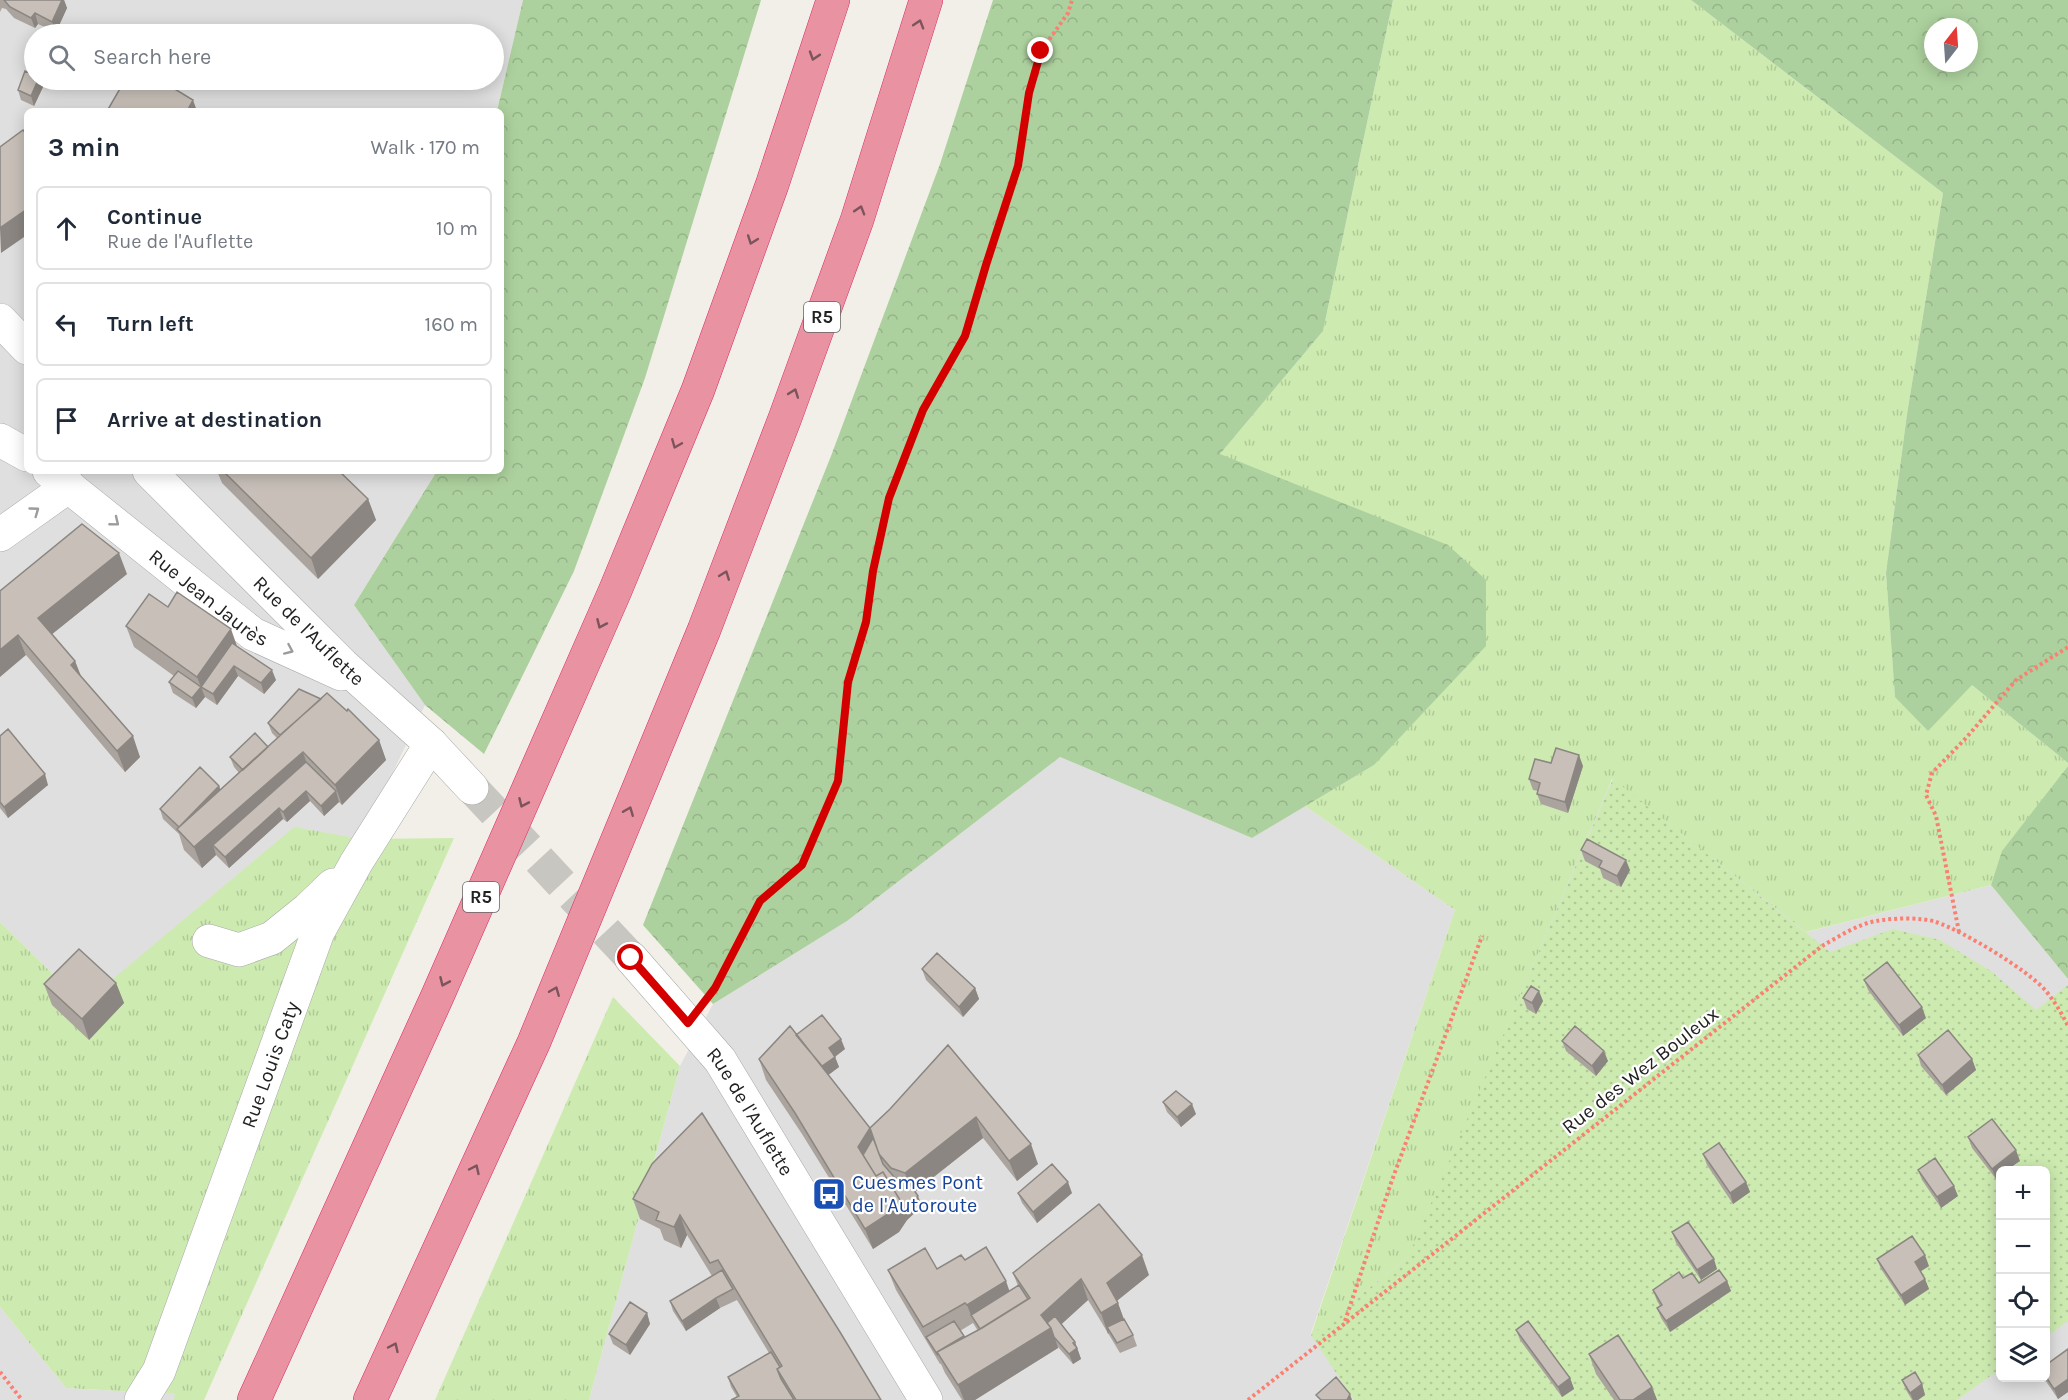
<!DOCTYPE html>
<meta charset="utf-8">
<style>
body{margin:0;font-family:Karla,sans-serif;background:#f6f6f7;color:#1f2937}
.controls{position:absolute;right:18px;bottom:18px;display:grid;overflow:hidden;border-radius:9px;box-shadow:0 3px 15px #0003}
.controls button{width:54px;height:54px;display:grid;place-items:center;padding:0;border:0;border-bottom:2px solid #e0e1e3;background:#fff;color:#1f2937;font:30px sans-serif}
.compass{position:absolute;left:1924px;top:18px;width:54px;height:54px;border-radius:50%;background:#fff;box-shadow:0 3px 15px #0003;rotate:17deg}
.stop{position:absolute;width:18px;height:18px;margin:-14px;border:4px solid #d40000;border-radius:50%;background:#fff}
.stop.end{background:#d40000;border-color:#fff;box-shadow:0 2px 6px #0008}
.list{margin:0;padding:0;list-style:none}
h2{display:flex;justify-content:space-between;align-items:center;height:78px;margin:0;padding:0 24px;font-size:26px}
h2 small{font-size:20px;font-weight:400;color:#747a83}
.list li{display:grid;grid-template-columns:39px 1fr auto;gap:18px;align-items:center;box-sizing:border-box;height:84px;margin:0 12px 12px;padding:0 12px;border:2px solid #e0e1e3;border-radius:9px}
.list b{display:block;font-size:22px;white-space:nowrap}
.list p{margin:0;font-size:20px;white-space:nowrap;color:#747a83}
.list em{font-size:20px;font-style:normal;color:#747a83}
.icon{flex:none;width:33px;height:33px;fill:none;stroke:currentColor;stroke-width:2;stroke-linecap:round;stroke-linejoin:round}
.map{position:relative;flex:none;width:2068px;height:1400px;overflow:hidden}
.search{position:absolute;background:#fff;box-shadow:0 3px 15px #0003;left:24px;top:24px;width:480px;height:66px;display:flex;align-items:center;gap:15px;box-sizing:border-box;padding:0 21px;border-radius:33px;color:#747a83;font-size:22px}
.panel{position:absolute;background:#fff;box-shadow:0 3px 15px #0003;left:24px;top:108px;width:480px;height:366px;border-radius:9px}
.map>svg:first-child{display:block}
</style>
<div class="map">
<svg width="2068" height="1400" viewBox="0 0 2068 1400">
<defs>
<pattern id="grass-tufts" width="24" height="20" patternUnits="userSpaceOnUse" patternTransform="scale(1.5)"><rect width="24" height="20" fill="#cdebb0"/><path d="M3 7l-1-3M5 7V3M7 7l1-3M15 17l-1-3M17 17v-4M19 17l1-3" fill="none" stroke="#b0c997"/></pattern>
<pattern id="forest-crowns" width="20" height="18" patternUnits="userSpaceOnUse" patternTransform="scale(1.5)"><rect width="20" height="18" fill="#add19e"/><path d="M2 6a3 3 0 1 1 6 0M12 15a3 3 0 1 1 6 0" fill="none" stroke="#95b388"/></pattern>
<pattern id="garden-dots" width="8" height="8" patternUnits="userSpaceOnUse" patternTransform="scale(1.5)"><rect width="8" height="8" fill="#cdebb0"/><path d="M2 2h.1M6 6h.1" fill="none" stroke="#b0c997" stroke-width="1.8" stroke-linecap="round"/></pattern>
</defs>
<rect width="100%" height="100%" fill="#f2efe9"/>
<path fill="#e0dfdf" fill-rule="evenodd" d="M0,0H523L497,111H27V471H437L354,605L425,705L361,839L83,1004L0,922ZM34,34H494V80H34Z
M1060,757L1252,838L1305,806L1455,910L1310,1336L1613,779L1807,932L1991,885L2068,979V1400H589L680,1066L713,1004L847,921ZM2000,1170H2046V1378H2000Z
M0,1307L66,1388L176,1394L173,1400H0Z"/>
<path fill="url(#grass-tufts)" d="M1393,0H1691L1943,193L1907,414L1886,573L1895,696L1972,685L2068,763V766L2003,851L1991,885L1806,932L1612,779L1410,1255L1311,1335L1455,910L1305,806L1374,765L1220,454L1323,331Z
M294,827L361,839L454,838L204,1400H173L175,1394L66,1388L0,1307V922L83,1004Z
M613,997L680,1066L589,1400H435Z"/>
<path fill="url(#forest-crowns)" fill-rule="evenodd" d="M523,0H761L645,378L574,571L484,754L425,705L354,605L437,471H501V111H497Z
M993,0H1393L1323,331L1220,454L1448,545L1486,580V646L1374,765L1252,838L1060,757L847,921L713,1004L643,925L831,456L940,164Z
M1691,0H2068V763L1972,685L1928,731L1895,697L1886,573L1907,414L1943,193ZM1933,27H1969V63H1933Z
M2068,766V979L1991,885L2002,851Z"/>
<path fill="url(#garden-dots)" d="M1613,779L1830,952L1893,929L1940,940L1991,971L2036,1010L2068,985V1321L2046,1337V1170H2000V1369L1957,1400H1354L1311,1335L1408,1257Z"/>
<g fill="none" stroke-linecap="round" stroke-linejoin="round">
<path stroke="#c8c6c1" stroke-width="33" stroke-dasharray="33 16" stroke-linecap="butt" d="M472,788L631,958"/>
<defs>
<g id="minor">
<path d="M0,320L27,348"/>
<path d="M0,440L27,455"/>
<path id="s1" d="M49,471L253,634L341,674"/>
<path id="s2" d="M149,471L343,665L431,744L472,788"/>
<path d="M0,535L69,486"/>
<path d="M209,941L239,950L272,938L308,909L333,885"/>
<path id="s3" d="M631,958L720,1060L926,1400"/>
<path id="s4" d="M141,1400L159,1371L318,932L356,863L431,744"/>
</g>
<path id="highway" d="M254,1400L437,997L615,591L698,390L772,185L833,0
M370,1400L534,1042L704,630L785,418L857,220L926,0"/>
</defs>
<use href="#minor" stroke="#a9a9a9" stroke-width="34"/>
<use href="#highway" stroke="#dc2a67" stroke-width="34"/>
<path stroke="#fa8072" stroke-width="4" stroke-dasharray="3 3" stroke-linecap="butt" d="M1959,932L1936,816L1926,795L1932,773L1966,738L2016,680L2068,647
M713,991L760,901L802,865L838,781L848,682L866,622L873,571L889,498L923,410L965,336L986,265L1018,166L1029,93L1041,51L1068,13L1072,0
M1345,1321L1391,1183L1482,936
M0,1372L22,1400
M1248,1400L1822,946C1838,937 1858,924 1876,921C1892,918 1922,917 1936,922C1963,931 2028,970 2046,991C2055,1002 2062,1014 2068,1026"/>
<use href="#minor" stroke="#fff" stroke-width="33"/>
<use href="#highway" stroke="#e892a2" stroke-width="33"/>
</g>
<path fill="#aba49e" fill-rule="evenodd" d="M0,0H64L67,8L56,32L38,24L35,28L14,18L6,9L2,8L0,12Z
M34,80H40L43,87L34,106L21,100L18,90Z
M227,80H252L245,90Z
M217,471H339L368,499L376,520L318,579L222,483Z
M127,574L52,634L75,661L80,675L140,757L125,772L26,655L0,591Z
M168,607L237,646L276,680L264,694L238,676L217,705L205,697L196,708L173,693L169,682L174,676L134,647L126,626Z
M268,723L379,740L386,760L342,805L339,802L324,816L310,801L287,822L283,819L229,868L216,855L202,868L184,850L179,834L163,819L160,809L219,786L220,790L239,773L234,767L230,757L268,747L277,738L272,733Z
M0,736L48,785L8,818L0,808Z
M1551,763L1583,766L1568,813L1541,804L1537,794L1538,791L1533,790L1529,779Z
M1581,850L1630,870L1621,887L1603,878L1600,869L1585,861Z
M922,969L975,988L979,999L963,1017L926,980Z
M1864,980L1926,1018L1903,1036L1868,990Z
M116,983L124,1003L89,1040L52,1005L44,984Z
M1523,998L1543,1001L1536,1014L1527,1009Z
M796,1035L845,1049L835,1057L839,1067L828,1075L870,1128L890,1109L948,1045L1038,1164L1017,1181L983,1138L915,1192L922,1206L907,1220L899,1232L873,1249L802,1134L766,1080L759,1059Z
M1562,1041L1608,1061L1596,1076L1566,1051Z
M1918,1055L1972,1059L1976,1070L1946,1095L1921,1066Z
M1163,1102L1196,1114L1181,1127L1167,1112Z
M1968,1137L2020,1161L2001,1170V1176L1996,1179L1972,1148Z
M1703,1154L1746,1182L1750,1192L1733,1204L1707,1165Z
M652,1164L881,1400H731L737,1397L731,1387L728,1377L769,1353L737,1300L720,1308L686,1331L673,1311L670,1301L712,1276L687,1235L681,1248L664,1240L660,1229L640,1219L633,1199Z
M1918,1170L1958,1196L1941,1208L1922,1180Z
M1018,1193H1072L1037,1223L1022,1203Z
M1672,1232L1717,1269L1701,1280L1676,1243Z
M1877,1259L1929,1266L1921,1271L1929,1289L1905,1305L1881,1269Z
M965,1260L1010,1291L1018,1286L1013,1273L1149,1275L1117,1301L1124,1319L1133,1335L1137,1346L1120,1353L1088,1300L1061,1324L1075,1342L1081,1359L1073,1364L1058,1347V1348L975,1400H962L945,1373L941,1364H940L896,1290L888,1270L937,1269ZM973,1323L978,1331L964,1338L960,1331Z
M1683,1278L1699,1283L1727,1281L1731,1291L1670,1332L1661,1318L1657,1308L1660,1306L1657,1301L1653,1290Z
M647,1313L650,1324L630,1355L613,1344L609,1334Z
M1516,1330L1570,1378L1574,1389L1562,1397L1520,1340Z
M2068,1349V1392L2058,1399L2043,1377H2046Z
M1589,1354L1652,1387L1657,1400H1614L1596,1374Z
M1902,1380L1922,1384L1925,1395L1918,1400H1912L1906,1390Z"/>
<path fill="#8b8681" d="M62,0H64L67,8L56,32L52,22Z
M35,13L38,24L35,28L31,18Z
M38,80H40L43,87L34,106L31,96Z
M242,80H252L245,90Z
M193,100L197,111H187Z
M27,209V235L1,253L0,228Z
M368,499L376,520L318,579L311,558Z
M119,553L127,574L46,639L38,618Z
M231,629L238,649L201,687L197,677Z
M18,635L26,655L0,677V650Z
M75,661L83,681L71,665Z
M234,666L238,676L217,705L213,694Z
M272,670L276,680L264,694L261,683Z
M201,687L205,697L196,708L192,698Z
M133,736L140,757L125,772L117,751Z
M379,740L386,760L342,805L335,785Z
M303,752L310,773L213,845L216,855L202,868L194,847Z
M1579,755L1583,766L1568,813L1565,802Z
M45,774L48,785L8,818L4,807Z
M219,786L223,796L179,827Z
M306,791L310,801L287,822L283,812Z
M336,791L339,802L324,816L321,806Z
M279,808L283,819L229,868L225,857Z
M1626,860L1630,870L1621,887L1617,876Z
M116,983L124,1003L89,1040L82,1019Z
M975,988L979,999L963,1017L959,1007Z
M1539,991L1543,1001L1536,1014L1532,1003Z
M1922,1007L1926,1018L1903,1036L1899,1025Z
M841,1039L845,1049L833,1058L829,1048Z
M1604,1051L1608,1061L1596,1076L1592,1066Z
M835,1057L839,1067L823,1079L819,1068Z
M1972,1059L1976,1070L1946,1095L1942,1085Z
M1192,1104L1196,1114L1181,1127L1177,1117Z
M976,1117L983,1138L912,1194L905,1173Z
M870,1128L877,1148L867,1165L858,1147Z
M1031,1144L1038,1164L1017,1181L1009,1161Z
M2016,1150L2020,1161L2007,1170H2001V1176L1996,1179L1992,1169Z
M1068,1182L1072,1193L1037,1223L1033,1212Z
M1746,1182L1750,1192L1733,1204L1730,1193Z
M1954,1186L1958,1196L1941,1208L1937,1197Z
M918,1196L922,1206L907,1220L899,1232L873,1249L865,1229L900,1200Z
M680,1215L687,1235L681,1248L674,1227Z
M1142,1255L1149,1275L1114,1303L1107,1283Z
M1925,1255L1929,1266L1918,1273L1915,1262Z
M1714,1259L1717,1269L1701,1280L1697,1270Z
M1081,1279L1088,1300L1053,1332L1058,1348L975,1400H964L958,1385L1041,1315Z
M1925,1279L1929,1289L1905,1305L1901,1295Z
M1006,1281L1013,1301L971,1315L967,1305Z
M1727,1281L1731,1291L1670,1332L1666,1321Z
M716,1298L720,1308L686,1331L682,1321Z
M1118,1303L1125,1323L1107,1327L1109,1333L1108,1334L1101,1313Z
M647,1313L650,1324L630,1355L626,1345Z
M1075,1342L1081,1359L1073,1364L1069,1354Z
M1570,1378L1574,1389L1562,1397L1558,1387Z
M2068,1379V1392L2058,1399L2054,1389Z
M1922,1384L1925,1395L1918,1400H1913L1910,1393Z
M1652,1387L1657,1400H1633Z
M1350,1394L1352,1400H1347Z"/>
<path fill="#c7bfb8" stroke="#8b8681" stroke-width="1.5" d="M4,0H62L52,22L35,13L31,18L10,7Z
M217,27L229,34H212Z
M25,71L34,75V80H38L31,96L18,90Z
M125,80H160L193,100L187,111H107Z
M23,130L27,135V209L0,228V147Z
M223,471H339L368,499L311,558Z
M82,524L119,553L38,618L75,661L71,665L133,736L117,751L18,635L0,650V591Z
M177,592L231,629L197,677L126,626L149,594L168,607Z
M232,643L272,670L261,683L234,666L213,694L201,687Z
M178,671L201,687L192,698L169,682Z
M299,689L321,699L280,735L268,723Z
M327,693L347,711L348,709L379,740L335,785L303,752L194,847L177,829Z
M8,729L45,774L4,807L0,802V736Z
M255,733L268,747L243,770L230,757Z
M1556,748L1579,755L1565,802L1537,794L1540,783L1529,779L1535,759L1551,763Z
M306,762L336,791L321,806L306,791L283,812L279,808L225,857L213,845Z
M200,767L219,786L179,827L160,809Z
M1587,839L1626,860L1617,876L1599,867L1602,861L1581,850Z
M79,949L116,983L82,1019L44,984Z
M937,953L975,988L959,1007L922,969Z
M1887,962L1922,1007L1899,1025L1864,980Z
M1531,986L1539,991L1532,1003L1523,998Z
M822,1015L841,1039L829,1048L835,1057L822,1066L796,1035Z
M790,1026L870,1128L858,1147L876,1176L883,1172L900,1200L891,1212L865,1229L795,1113L759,1059Z
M1575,1026L1604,1051L1592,1066L1562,1041Z
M1948,1030L1972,1059L1942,1085L1918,1055Z
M948,1045L1031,1144L1009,1161L976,1117L905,1173L891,1168L879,1154L870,1128L890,1109Z
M1176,1091L1192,1104L1177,1117L1163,1102Z
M702,1113L840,1332L881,1400H796L777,1369L782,1366L718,1260L710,1263L680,1215L674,1227L656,1220L659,1212L633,1199L652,1164Z
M1992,1119L2016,1150L1992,1169L1968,1137Z
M873,1138L883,1164L895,1178L909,1183L918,1196L903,1210L900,1200L883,1172L876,1176L863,1155Z
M1719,1143L1746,1182L1730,1193L1703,1154Z
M1935,1158L1954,1186L1937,1197L1918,1170Z
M1052,1164L1068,1182L1033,1212L1018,1193Z
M1099,1204L1142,1255L1107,1283L1118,1303L1101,1313L1081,1279L1041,1315L1051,1328L958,1385L937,1352L982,1328L1030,1298L1013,1273Z
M1688,1222L1714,1259L1697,1270L1672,1232Z
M1912,1236L1925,1255L1915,1262L1925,1279L1901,1295L1877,1259Z
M986,1247L1006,1281L967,1305L965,1303L923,1327L888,1270L925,1248L937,1269L961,1255L965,1260Z
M722,1270L733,1289L716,1298L682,1321L670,1301Z
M1719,1270L1727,1281L1666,1321L1657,1308L1662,1305L1653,1290L1679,1272L1683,1278L1692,1273L1699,1283Z
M1019,1285L1028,1299L980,1329L971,1315Z
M630,1302L647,1313L626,1345L609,1334Z
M1055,1316L1075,1342L1073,1343L1077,1348L1069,1354L1054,1337L1051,1328L1047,1323Z
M1124,1319L1133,1335L1117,1343L1107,1327Z
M954,1321L964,1336L937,1352V1354L926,1337Z
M1528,1321L1570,1378L1558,1387L1516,1330Z
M1618,1335L1652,1387L1633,1400H1620L1589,1354Z
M2068,1349V1379L2054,1389L2046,1377V1365Z
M771,1352L780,1367L777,1369L781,1379L794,1400H731L739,1396L728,1377Z
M1915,1372L1922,1384L1910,1393L1902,1380Z
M1336,1377L1350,1394L1347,1400H1321L1316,1395Z"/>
<defs><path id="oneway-chevron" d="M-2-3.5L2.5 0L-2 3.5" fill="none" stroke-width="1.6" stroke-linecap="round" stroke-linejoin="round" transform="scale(1.5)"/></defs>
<g stroke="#7b545c">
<use href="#oneway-chevron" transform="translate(919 24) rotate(-73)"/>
<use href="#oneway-chevron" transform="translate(814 56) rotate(108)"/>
<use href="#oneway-chevron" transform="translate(860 210) rotate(-73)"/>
<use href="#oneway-chevron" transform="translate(752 240) rotate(110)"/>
<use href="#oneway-chevron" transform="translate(794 393) rotate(-70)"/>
<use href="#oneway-chevron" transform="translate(676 444) rotate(112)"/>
<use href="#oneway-chevron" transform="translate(725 575) rotate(-69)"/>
<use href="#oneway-chevron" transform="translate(601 624) rotate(114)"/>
<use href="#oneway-chevron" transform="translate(523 803) rotate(114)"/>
<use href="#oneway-chevron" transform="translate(629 811) rotate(-68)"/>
<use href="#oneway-chevron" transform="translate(444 982) rotate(114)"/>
<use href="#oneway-chevron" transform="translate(555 991) rotate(-68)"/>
<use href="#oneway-chevron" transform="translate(475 1169) rotate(-65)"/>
<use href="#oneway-chevron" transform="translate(394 1347) rotate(-65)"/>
</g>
<g stroke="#9c9c9c">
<use href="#oneway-chevron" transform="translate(35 511) rotate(-36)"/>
<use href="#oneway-chevron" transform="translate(115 522) rotate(39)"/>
<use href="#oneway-chevron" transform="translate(289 650) rotate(24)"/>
</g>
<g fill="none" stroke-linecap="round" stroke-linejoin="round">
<path stroke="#d40000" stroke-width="8" d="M631,958L688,1023L715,988L760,901L802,865L838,781L848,682L866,622L873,571L889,498L923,410L965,336L986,265L1018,166L1029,93L1041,51"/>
</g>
<defs>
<symbol id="bus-square" viewBox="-11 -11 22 22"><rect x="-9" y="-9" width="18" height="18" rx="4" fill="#1a4fb4" stroke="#fff"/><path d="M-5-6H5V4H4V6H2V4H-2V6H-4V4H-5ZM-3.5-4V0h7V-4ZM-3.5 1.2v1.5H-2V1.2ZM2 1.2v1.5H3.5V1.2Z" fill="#fff"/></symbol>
</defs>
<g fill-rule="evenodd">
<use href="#bus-square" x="810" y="1175" width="38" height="38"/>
</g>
<g text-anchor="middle" stroke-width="4.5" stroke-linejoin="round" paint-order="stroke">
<g fill="#fff" stroke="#646464" stroke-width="1.5">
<rect x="804" y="302" width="36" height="30" rx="4.5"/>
<rect x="463" y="882" width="36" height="30" rx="4.5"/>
</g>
<g font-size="18" font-weight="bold" fill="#222">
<text x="822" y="323">R5</text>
<text x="481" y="903">R5</text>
</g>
<g font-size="20" fill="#222" stroke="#fff">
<text dy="7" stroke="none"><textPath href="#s1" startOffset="204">Rue Jean Jaurès</textPath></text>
<text dy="7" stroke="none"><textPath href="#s2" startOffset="226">Rue de l'Auflette</textPath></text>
<text dy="7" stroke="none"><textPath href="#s4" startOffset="360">Rue Louis Caty</textPath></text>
<text transform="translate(1640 1070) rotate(-38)" y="7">Rue des Wez Bouleux</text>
<text dy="7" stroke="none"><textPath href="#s3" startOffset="195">Rue de l'Auflette</textPath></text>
</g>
<g font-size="20" fill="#164399" stroke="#fff" text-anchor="start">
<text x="852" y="1189">Cuesmes Pont<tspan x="852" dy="23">de l'Autoroute</tspan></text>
</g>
</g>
</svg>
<div class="controls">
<button>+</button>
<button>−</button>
<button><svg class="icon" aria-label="locate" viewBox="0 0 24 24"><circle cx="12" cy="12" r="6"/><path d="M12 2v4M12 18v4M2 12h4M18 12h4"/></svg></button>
<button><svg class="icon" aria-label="layers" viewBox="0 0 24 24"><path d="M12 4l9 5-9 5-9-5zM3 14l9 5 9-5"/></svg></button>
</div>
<svg class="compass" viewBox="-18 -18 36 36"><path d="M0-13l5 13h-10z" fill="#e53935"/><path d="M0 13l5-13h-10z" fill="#747a83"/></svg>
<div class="stop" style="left:631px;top:958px"></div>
<div class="stop end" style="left:1041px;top:51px"></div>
<div class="search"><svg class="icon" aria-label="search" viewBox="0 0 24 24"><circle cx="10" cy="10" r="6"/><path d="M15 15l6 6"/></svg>Search here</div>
<section class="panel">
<h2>3 min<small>Walk · 170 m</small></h2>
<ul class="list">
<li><svg class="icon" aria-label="ahead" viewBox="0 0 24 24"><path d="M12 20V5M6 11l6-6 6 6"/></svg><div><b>Continue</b><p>Rue de l'Auflette</p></div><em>10 m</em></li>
<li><svg class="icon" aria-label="left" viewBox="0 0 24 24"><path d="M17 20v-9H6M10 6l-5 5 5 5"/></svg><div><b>Turn left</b></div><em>160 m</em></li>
<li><svg class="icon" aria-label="arrive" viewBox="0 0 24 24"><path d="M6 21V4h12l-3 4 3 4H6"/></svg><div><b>Arrive at destination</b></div></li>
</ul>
</section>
</div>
